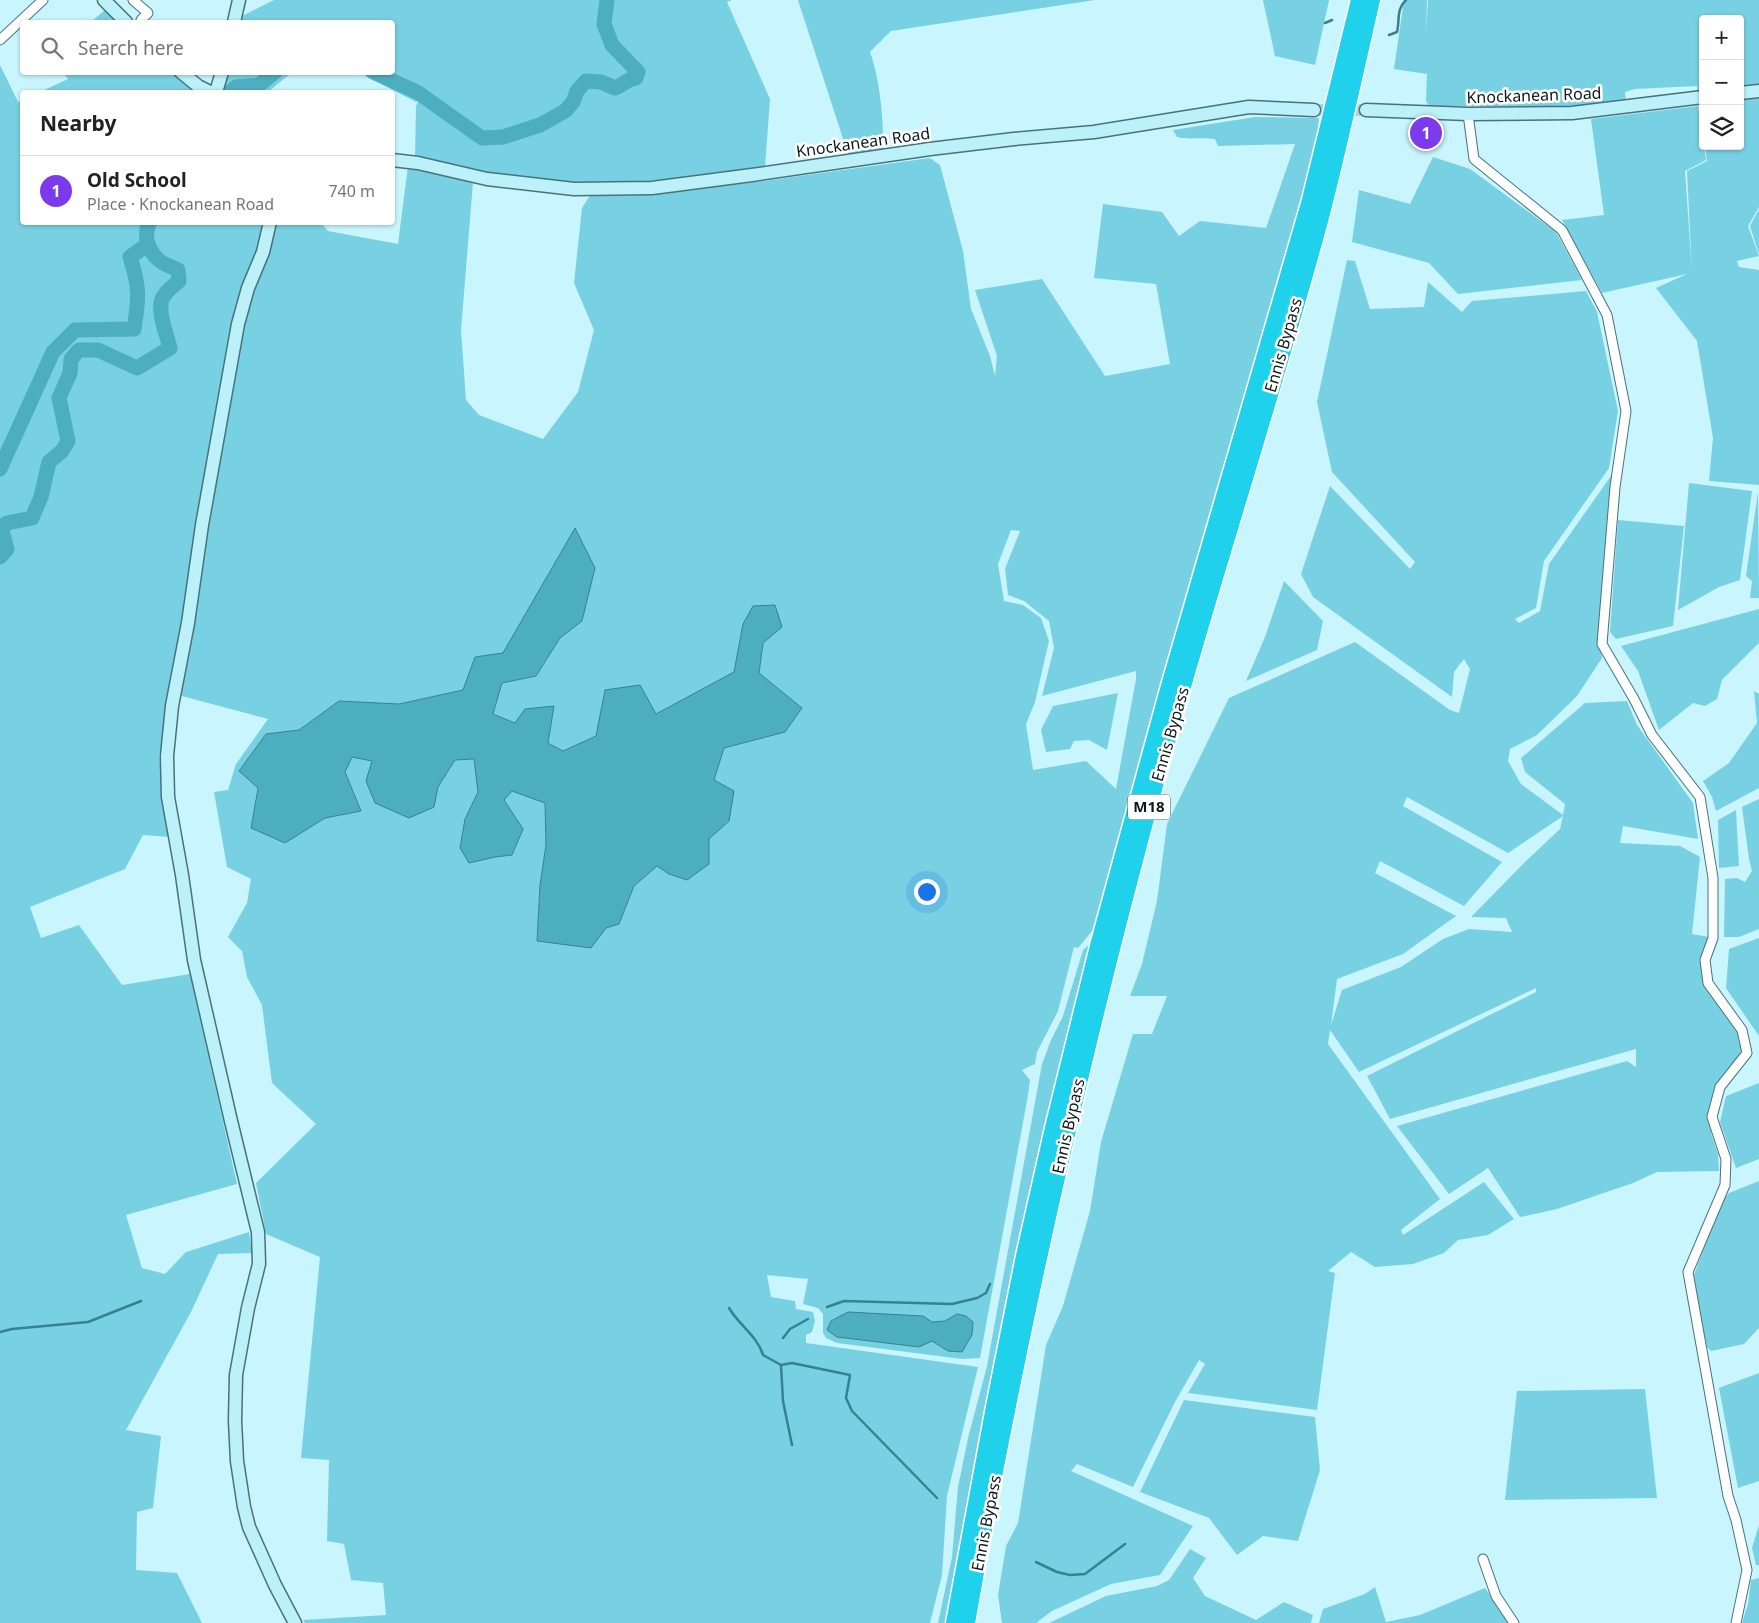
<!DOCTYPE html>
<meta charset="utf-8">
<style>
body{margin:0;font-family:"Noto Sans",sans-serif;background:#f6f6f6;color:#222}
.controls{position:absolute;right:15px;top:15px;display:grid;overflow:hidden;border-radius:5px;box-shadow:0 1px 4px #0004}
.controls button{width:45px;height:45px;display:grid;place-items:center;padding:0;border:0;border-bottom:1px solid #e0e0e0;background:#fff;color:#222;font:25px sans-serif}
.you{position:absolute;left:926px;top:891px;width:18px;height:18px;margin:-12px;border:4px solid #fff;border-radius:50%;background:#1a73e8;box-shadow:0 0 0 8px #1a73e833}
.badge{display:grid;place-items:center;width:32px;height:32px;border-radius:50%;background:#7c3aed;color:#fff;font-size:16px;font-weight:700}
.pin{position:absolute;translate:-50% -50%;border:2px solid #fff;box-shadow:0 1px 5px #0006}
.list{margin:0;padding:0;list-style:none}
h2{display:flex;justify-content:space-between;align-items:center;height:65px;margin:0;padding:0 20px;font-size:21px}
h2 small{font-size:16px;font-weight:400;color:#767676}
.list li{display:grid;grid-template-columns:32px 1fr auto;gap:15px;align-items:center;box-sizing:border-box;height:70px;padding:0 20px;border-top:1px solid #e0e0e0}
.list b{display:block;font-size:19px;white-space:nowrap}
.list p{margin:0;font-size:16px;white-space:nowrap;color:#767676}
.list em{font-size:16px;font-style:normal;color:#767676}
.icon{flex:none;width:28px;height:28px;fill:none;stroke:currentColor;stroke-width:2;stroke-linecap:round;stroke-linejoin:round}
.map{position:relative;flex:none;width:1759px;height:1623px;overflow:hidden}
.search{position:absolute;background:#fff;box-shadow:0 1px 4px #0004;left:20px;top:20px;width:375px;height:55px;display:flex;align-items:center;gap:12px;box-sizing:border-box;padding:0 18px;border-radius:5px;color:#767676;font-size:19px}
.panel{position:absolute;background:#fff;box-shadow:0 1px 4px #0004;left:20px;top:90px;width:375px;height:135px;border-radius:5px}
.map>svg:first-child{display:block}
</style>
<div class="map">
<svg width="1759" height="1623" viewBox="0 0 1759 1623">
<rect width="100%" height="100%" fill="#c8f5fe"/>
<path fill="#77d1e2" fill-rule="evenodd" d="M274,0H732L727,2L770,99L765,167L649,185H575L478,172L415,158L416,106L421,94L416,102L360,73L392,72V22H239L240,17Z
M798,0H1095L891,31L870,52C880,79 884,122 883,151L848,154Z
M1263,0H1329L1315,65L1275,56Z
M1404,0H1427L1426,35L1428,0H1759V207L1748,226L1759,256L1737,261L1739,267L1759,270V485L1709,481L1713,438L1697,341L1656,288L1687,274L1602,293L1562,220L1604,215L1591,119L1698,106L1706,160L1685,171L1692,272L1687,171L1707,161L1705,146H1740V19H1703V130L1697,86L1635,89L1625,92L1626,102L1571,107L1429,106L1426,101L1427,74L1394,69Z
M106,9L120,22H91Z
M0,65L18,102L22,101V222L321,223L328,231L398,244L408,166L473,182L461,330L466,400L479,415L543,439L578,392L594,330L574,283L582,208L591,194L621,196L749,183L930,158L940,165L963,251L971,309L990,356L995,376L997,356L975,290L1042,279L1105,376L1170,364L1156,284L1094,278L1103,204L1162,212L1179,236L1200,221L1266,228L1295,144L1218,146L1215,139C1202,137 1189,140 1177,137L1173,130L1255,117L1319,118L1315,151L1097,925L1078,948L1074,947L1058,1011L1037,1052L1035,1064L1022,1070L1030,1080L1028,1095L980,1358L962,1359L837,1343L826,1338L823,1333V1314L818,1308L803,1304L808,1279L767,1275L771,1297L795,1301L796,1309L813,1312L815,1321L812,1332L806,1335V1343L978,1367L947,1496L942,1575L930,1623H305L303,1620L386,1615L383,1583L351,1580L344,1544L327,1541L329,1460L301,1458L320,1257L266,1234L256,1183L316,1124L272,1083L262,1005L247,977L242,951L228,937L247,903L251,879L227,867L214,792L228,790L236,764L268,719L178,695L159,755L171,837L143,835L125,869L30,907L41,938L79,925L122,985L190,974L237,1184L126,1215L142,1268L165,1274L186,1252L249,1232L252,1253L218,1254L191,1312L126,1430L161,1436L153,1508L137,1512L136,1570L177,1573L202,1623H0ZM575,528L587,596L582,621L560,638L536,676L502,683L493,714L515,723L563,751L596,736L656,714L735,672L743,624L782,627L763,643L759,673L802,708L785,732L724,748L714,780L729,821L669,874L657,866L634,886L619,924L606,928L537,941L540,885L546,845L545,803L512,791L503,800L523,829L511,855L495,857L465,819L478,792L475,759L455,760L438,787L434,807L372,761L352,757L345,772L361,811L325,818L285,843L251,828L266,734L299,730L339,701L399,704L464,690L475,657L503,654ZM1011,530L1020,531L1005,569L1008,595L1024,601L1049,621L1054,648L1042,696L1136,671V679L1116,789L1086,761L1033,770L1026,724L1035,702L1049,641L1041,618L1023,605L1004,601L998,564Z
M63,72L173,73L192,87L202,92H40L68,79Z
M227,73H291L268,92H225L223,86Z
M1433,157L1470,169L1556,232L1582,280L1458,294L1429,263L1352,242L1359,190L1410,204Z
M1759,209V254L1750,226Z
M1347,260L1355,261L1370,309L1424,307L1428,282L1462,312L1472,301L1586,291L1597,312L1618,411L1609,468L1544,561L1536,608L1515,619L1519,623L1540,611L1549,564L1613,473L1600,644L1602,658L1577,696L1537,735L1510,749L1508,761L1521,784L1563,815L1565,804L1525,772L1521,758L1585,703L1627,701L1637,725L1693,803L1698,839L1623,826L1620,843L1680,846L1700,857L1692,934L1709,937L1703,965L1740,1032L1742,1042L1740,1057L1711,1106V1133L1718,1154L1719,1171L1657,1172L1633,1183L1557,1209L1520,1217L1488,1168L1449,1194L1397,1126L1627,1061L1636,1067V1049L1390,1119L1367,1076L1536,992V988L1359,1072L1330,1030L1328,1044L1440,1199L1401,1230L1403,1235L1484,1182L1514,1219L1488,1235L1458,1240L1444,1253L1413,1264L1375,1267L1351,1252L1328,1271L1335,1273L1317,1410L1188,1393L1205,1364L1199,1360L1175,1402L1133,1487L1077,1464L1071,1471L1193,1526L1160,1575L1111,1584L1052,1611L1036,1623H1002L998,1595L1006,1546L1018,1523L1046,1345L1063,1306L1090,1211L1101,1142L1133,1034H1152L1167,996H1130L1142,964L1157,901L1167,824L1229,698L1355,642L1450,710L1459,713L1470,669L1464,659L1454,672L1452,697L1313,597L1301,574L1330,486L1410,569L1415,562L1332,472L1317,402ZM1407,797L1508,853L1563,816L1560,829L1526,861L1471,917L1506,918L1512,932L1469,929L1443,939L1401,967L1342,990L1331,1025L1337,979L1403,954L1456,916L1375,873L1380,861L1464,906L1502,862L1403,806Z
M1689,483L1752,491L1740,580L1719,587L1678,610Z
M1758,492L1759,598H1750L1752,581L1746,576Z
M1618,520L1684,526L1673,626L1616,639L1610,632Z
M1284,581L1323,621L1317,650L1246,681L1265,637Z
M1759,609V643L1722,680L1717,699L1705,706L1693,703L1659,730L1638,671L1621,646Z
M1754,691L1759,694V788L1716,811L1712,797L1703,781L1729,763L1757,723Z
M1118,693L1107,750L1089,740L1074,741L1070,749L1046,752L1041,730L1053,706Z
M1759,799V929L1739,937H1724L1725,879L1737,878L1745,882L1752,871L1749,859L1742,807Z
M1736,810L1739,866L1719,868L1718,820Z
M1759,938V1036L1726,988L1729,949Z
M1093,941L951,1623H938L952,1557L958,1487L968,1438L987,1366L1042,1064L1051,1040L1063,1016L1083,950Z
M1759,1083V1159L1736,1168L1720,1122L1726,1096Z
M1759,1181V1328L1744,1344L1711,1351L1707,1347L1695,1288L1694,1275L1721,1202L1729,1193Z
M1759,1373V1481L1738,1488L1719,1388Z
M1645,1389L1657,1498L1505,1500L1517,1391Z
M1184,1400L1315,1417L1320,1470L1298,1541L1263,1536L1237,1555L1209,1518L1140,1492Z
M1759,1525V1565H1756L1752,1548Z
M1190,1549L1206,1558L1193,1578L1205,1596L1256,1620L1284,1602L1313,1615L1311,1623H1049L1106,1596L1157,1586L1169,1580Z
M1759,1578V1623H1742L1748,1604L1751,1580Z
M1375,1587L1386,1622L1420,1615L1485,1588L1510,1623H1319L1323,1609L1365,1594Z"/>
<path fill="#4daebf" stroke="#38818e" d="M575,528L595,568L582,621L560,638L536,676L502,683L493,714L515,723L525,709L554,706L548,743L563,751L596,736L605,690L640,685L656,714L734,672L743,624L753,606L775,605L782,627L763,643L759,673L802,708L785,732L724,748L714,780L734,791L729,821L709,839V864L687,880L669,874L657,866L634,886L619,924L606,928L591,948L537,941L540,885L546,845L545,803L512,791L504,800L523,829L512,855L495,857L469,863L460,848L465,819L478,792L474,759L455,760L438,787L434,807L409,818L375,803L366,781L372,761L352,757L345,772L361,811L325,818L285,843L251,828L258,788L239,771L266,734L299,730L339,701L399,704L463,690L475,657L503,653Z
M848,1312L923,1316L932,1322L945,1321L957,1314L966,1316L973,1322L972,1335L962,1352L948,1351L932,1341L919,1347L837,1337L827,1330L831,1321Z"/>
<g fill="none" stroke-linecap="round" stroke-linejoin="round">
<path stroke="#38818e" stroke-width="2.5" d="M1325,23L1332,20
M1389,35L1397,32C1400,20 1396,9 1406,0
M827,1307L844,1301L952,1304L977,1298L986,1293L990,1284
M729,1308C739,1325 758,1337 763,1355L781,1365L792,1363L850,1375L846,1398L852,1411L937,1498
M0,1332L12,1329L88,1322L141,1301
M783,1338L790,1329L808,1319
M781,1365L783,1401L792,1445
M1036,1562L1057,1572L1070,1575L1085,1574L1125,1544"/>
<path stroke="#4daebf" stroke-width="15" d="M373,72L417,92L482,138L503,137L540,125L565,111L573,102L577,91L586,81L601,82L615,88C623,85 627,79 636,78L638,72L612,45L604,24L607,0
M230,92L236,87L259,85L275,72
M0,469L53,352L75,330L134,329C139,298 140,288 130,257L147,245
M0,557L7,549L1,527L7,523L32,518L41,497L49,462L62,451L68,441L59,398L70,373L71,359L79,350H98L137,368L170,348C167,335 159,317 161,303C162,294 172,287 179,281L178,270C173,267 165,265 160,261C149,252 142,236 150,222"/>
<path stroke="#abd4dc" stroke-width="12" stroke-dasharray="12 6" stroke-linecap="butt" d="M1314,110H1366"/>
<defs>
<path id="street" d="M133,0L148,13L141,20
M0,40L43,0
M1468,114L1474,159L1562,230L1607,315L1626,411L1615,487L1602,644L1634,699L1652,735L1700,797L1713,878V938L1705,960L1708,983L1742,1030L1747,1053L1720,1087L1712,1117L1726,1159L1725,1185L1688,1272L1728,1496L1736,1520L1747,1570L1736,1623
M1483,1559L1496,1596L1514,1623"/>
<path id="secondary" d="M104,0L126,22
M234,22L239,0
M181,72L198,86L210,92
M216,92L222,72
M1740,93L1759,91
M1366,110L1468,114L1572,113L1703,97
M392,160L418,163L487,179L574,189L652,188L752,175L930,149L1014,139L1094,132L1249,107L1314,110
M270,222L263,252L248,288L238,324L202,525L188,623L172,706L167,756L168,797L182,875L194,960L231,1121L258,1232L259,1264L248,1308L236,1375L235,1421L237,1461L244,1507L249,1527L275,1585L295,1623"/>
<path id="highway" d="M954,1623L993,1412L1024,1256L1053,1128L1099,942L1169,686L1310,200L1359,0
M967,1623C1017,1338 1081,1057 1157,778C1208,592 1269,408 1320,221C1339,148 1355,74 1372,0"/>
</defs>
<use href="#street" stroke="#49727a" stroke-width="11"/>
<use href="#secondary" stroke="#49727a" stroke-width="15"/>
<use href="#highway" stroke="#fff" stroke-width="19"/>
<use href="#street" stroke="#fff" stroke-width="9"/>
<use href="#secondary" stroke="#bcf1f9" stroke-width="12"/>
<use href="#highway" stroke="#20d1ec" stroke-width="16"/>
</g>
<g text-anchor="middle" stroke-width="5" stroke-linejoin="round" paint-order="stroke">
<rect fill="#fff" stroke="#525e60" stroke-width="1" x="1128" y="794.5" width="42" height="25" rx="4"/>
<g font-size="15" font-weight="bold" fill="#08191c">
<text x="1149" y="812">M18</text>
</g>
<g font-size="16" fill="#08191c" stroke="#fff">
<text transform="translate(1534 95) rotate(-2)" y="6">Knockanean Road</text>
<text transform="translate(863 142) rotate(-8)" y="6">Knockanean Road</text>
<text transform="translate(1283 345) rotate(-74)" y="6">Ennis Bypass</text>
<text transform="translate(1170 734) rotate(-74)" y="6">Ennis Bypass</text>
<text transform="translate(1068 1126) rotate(-77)" y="6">Ennis Bypass</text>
<text transform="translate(986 1523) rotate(-79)" y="6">Ennis Bypass</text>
</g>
</g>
</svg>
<div class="controls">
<button>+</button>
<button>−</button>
<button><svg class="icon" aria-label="layers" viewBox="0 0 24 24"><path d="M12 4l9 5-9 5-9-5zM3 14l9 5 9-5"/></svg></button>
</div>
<div class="you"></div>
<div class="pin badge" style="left:1426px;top:133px">1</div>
<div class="search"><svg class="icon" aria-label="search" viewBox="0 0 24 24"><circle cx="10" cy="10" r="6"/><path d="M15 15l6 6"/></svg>Search here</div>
<section class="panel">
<h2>Nearby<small></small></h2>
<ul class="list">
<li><span class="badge">1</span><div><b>Old School</b><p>Place · Knockanean Road</p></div><em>740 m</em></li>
</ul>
</section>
</div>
